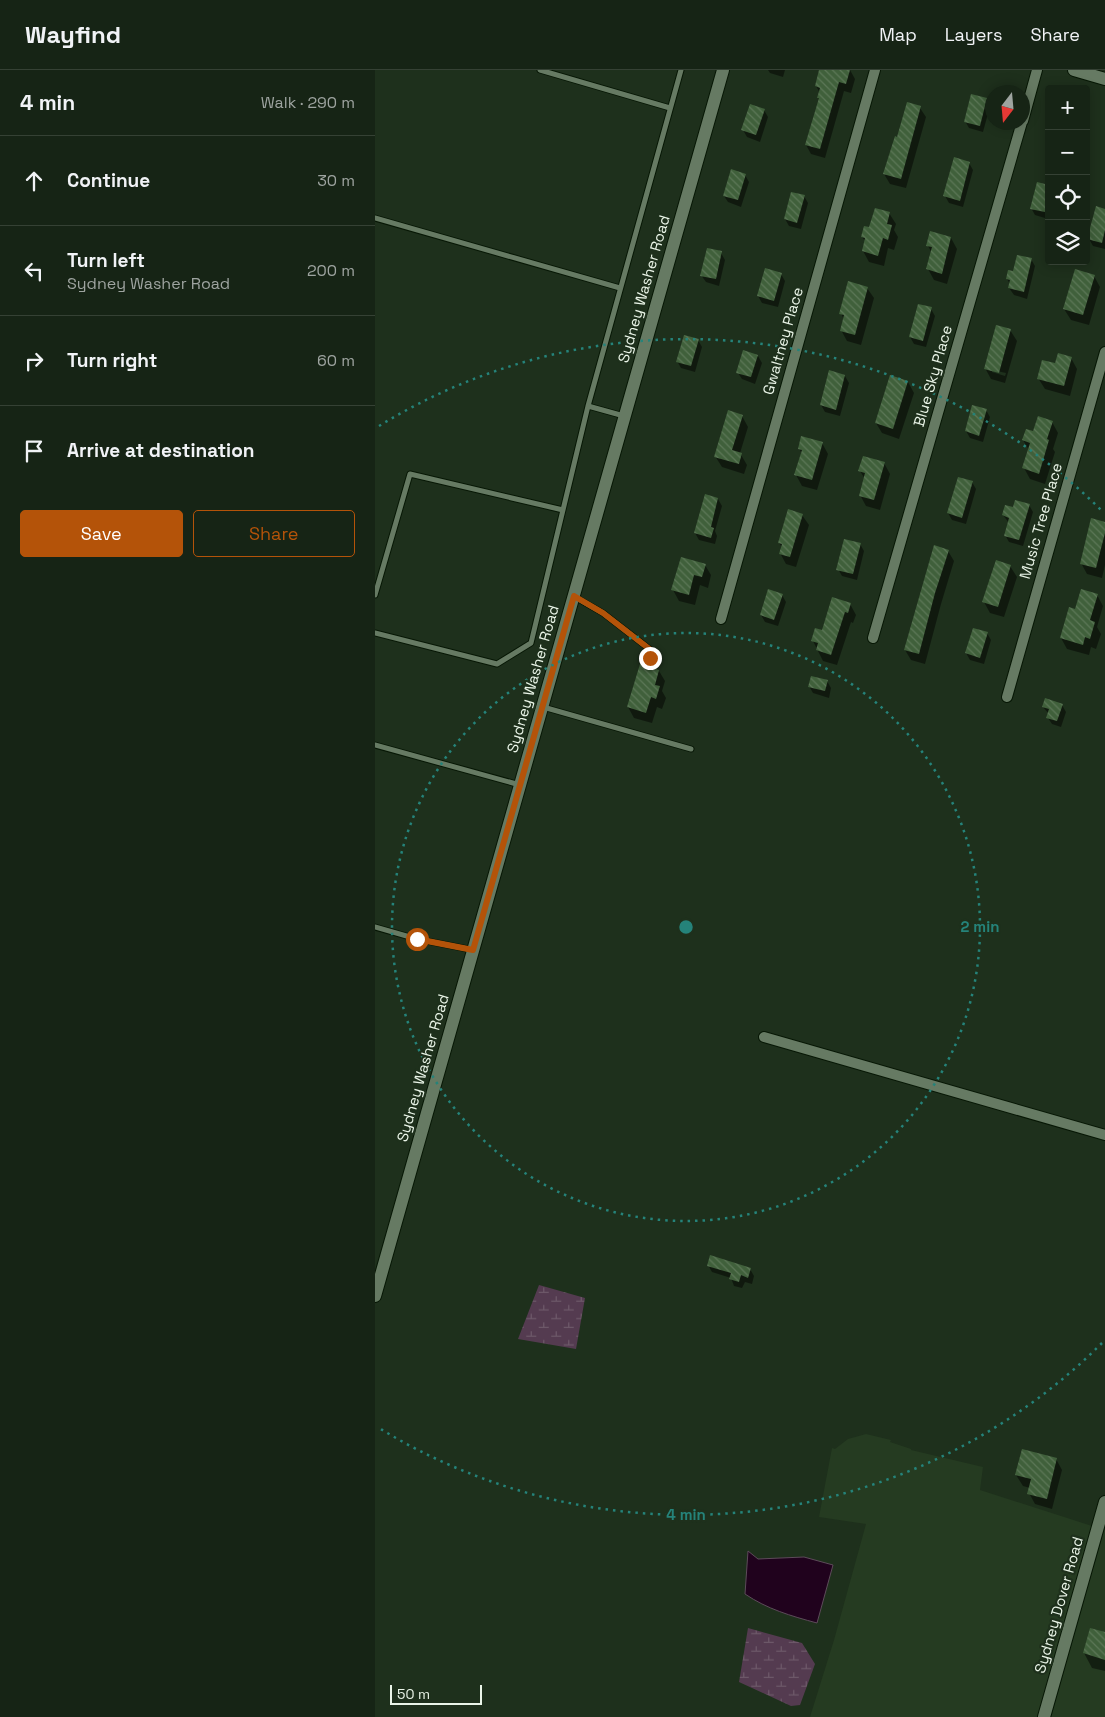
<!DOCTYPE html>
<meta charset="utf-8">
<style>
body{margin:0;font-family:"Space Grotesk",sans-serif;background:#1f2c1e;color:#f1f3f6}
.controls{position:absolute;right:15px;top:15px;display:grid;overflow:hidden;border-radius:5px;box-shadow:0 2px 12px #0003}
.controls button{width:45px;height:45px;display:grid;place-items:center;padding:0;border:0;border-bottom:1px solid #354134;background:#162415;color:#f1f3f6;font:25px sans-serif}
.compass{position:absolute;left:610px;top:15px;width:45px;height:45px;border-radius:50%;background:#162415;box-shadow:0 2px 12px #0003;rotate:196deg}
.scale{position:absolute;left:15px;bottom:12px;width:92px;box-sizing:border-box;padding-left:5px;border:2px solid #eaf5e8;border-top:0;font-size:14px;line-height:18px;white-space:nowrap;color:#eaf5e8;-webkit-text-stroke:4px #1e301c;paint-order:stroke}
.stop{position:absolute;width:15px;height:15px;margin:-11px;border:4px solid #b45309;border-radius:50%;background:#fff}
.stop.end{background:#b45309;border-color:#fff;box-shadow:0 1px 5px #0008}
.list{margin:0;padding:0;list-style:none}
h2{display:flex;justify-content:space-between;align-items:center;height:65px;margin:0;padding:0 20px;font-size:21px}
h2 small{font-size:16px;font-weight:400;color:#9ea4a0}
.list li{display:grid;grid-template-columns:32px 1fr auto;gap:15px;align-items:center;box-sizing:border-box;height:90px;padding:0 20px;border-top:1px solid #354134}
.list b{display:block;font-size:19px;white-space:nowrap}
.list p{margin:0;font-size:16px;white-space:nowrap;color:#9ea4a0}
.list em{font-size:16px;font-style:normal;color:#9ea4a0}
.actions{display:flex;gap:10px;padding:15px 20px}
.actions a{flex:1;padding:11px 0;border:1px solid #b45309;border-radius:5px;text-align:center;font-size:18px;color:#b45309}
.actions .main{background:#b45309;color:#fff}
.icon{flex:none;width:28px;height:28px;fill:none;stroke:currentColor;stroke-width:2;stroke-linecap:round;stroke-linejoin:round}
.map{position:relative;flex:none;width:730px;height:1647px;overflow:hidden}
header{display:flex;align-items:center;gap:30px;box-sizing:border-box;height:70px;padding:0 25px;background:#162415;border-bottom:1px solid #354134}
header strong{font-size:24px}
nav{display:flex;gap:28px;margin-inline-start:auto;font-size:18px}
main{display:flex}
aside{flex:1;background:#162415}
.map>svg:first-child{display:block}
</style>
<header>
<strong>Wayfind</strong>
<nav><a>Map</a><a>Layers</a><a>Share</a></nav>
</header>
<main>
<aside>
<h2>4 min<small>Walk · 290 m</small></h2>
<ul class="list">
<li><svg class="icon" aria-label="ahead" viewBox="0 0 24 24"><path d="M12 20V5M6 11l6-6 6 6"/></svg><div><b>Continue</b></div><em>30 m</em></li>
<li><svg class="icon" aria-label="left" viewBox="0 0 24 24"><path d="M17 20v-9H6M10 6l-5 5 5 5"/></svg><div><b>Turn left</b><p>Sydney Washer Road</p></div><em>200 m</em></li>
<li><svg class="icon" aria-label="right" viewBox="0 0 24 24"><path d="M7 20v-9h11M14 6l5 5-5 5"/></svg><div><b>Turn right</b></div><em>60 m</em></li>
<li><svg class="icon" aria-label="arrive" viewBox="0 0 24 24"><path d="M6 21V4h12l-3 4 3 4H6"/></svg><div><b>Arrive at destination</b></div></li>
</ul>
<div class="actions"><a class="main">Save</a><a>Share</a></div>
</aside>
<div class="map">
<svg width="730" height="1647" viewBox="0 0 730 1647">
<defs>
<pattern id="wetland-marsh" width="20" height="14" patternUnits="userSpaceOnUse" patternTransform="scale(1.25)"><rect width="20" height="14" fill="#543b50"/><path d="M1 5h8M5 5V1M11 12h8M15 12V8" fill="none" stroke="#6d5869"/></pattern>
<pattern id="building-back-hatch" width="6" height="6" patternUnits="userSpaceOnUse" patternTransform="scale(1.25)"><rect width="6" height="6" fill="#40603b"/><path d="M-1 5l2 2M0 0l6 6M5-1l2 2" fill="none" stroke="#5c7757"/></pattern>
</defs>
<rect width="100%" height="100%" fill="#1e301c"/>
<path fill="#253b21" d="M491,1364L516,1370L515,1372L536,1379V1380L608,1397L605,1420L717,1456L663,1647H435L459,1570L491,1454L444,1447L457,1378L460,1379L473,1369Z
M729,1460H730V1647H676Z"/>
<path fill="url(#wetland-marsh)" d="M164,1215L210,1228L201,1279L143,1269Z
M373,1558L427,1573L440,1594L425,1635L416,1636L364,1612Z"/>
<path fill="#20021d" stroke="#5d4b5a" d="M373,1481L383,1489L429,1487L458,1495L442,1553C416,1546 392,1539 370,1524Z"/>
<path fill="#0007" fill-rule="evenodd" d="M393,0H410L408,7L395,3Z
M446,0H475L480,9L476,23L469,21L450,88L436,84L431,75L445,30V23L441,16Z
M611,29L615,36L608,62L594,58L590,51Z
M545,38L551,47L531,118L515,114L509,104Z
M389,40L393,47L385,72L372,67L368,60Z
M594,93L598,100L588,137L574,133L570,126Z
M370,105L374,112L366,137L353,132L349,126Z
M674,116V147L673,149L660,145L656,138Z
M429,126L433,133L426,159L414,156L410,149Z
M730,140V179L718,176L714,169Z
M514,143L521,154L519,160L523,167L519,180L513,178L509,196L494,192L488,181L491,172L487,167Z
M576,168L582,179L572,214L559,210L553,199L557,183L553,176Z
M346,183L350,190L344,216L331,212L326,205Z
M656,189L660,196L652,229L639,225L634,218L635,214L632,209Z
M406,204L410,211L403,237L387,233L383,226Z
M719,206L725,217L714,255L696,250L689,239Z
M492,218L499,228L486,275L472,271L466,260L469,250L466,243Z
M556,239L560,246L551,277L539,274L535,267Z
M635,260L642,271L630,313L616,309L610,298ZM617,300L631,303L630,306L617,302Z
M323,270L327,277L320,302L306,298L302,291Z
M383,286L387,293L380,314L367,309L363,303Z
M696,288L702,299L695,326L670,319L663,308L681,295Z
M470,306L474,313L465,346L450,342L446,335Z
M533,312L539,323L524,369L507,363L501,353Z
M611,340L615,347L608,372L595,368L591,361Z
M367,346L373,357L365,383L372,395L369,404L347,397L340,386Z
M677,352L683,363L678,379L680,382L670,414L655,409L649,398L654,380L648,370Z
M447,373L453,384L442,420L427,416L421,405L427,384L424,378Z
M509,393L515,404L505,440L491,436L485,425L490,409L485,401Z
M597,412L601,419L591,454L577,450L573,443Z
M343,429L347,436L340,461L342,466L340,474L324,470L320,463Z
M654,435L658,442L648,476L634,472L630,465L634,453L628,445L639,438Z
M427,445L434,455L421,497L411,494L405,483L407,477L404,473Z
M730,453V495L727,508L712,504L706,493Z
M485,474L489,481L482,510L467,506L463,499Z
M573,481L579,491L566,534L550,594L536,590L530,580Z
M330,495L336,505L333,518L325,515L320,535L304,531L298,520Z
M635,496L642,507L629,547L615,543L609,532Z
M407,525L411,532L403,556L390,552L386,545Z
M722,525L728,536L722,557L726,564L721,579L716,577L714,585L692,579L686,568L701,541Z
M475,534L481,545L478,553L476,552L462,595L448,591L438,571Z
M612,563L616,570L609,594L595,590L591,583Z
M284,601L290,611L287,621L291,628L287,639L282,637L277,653L259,648L253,637Z
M452,611L456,618L454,628L438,623L434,616Z
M687,635L691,642L686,657L677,654L673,648L674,644L668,637Z
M333,1195L375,1199L379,1206L377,1214L370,1212L367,1218L359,1216L356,1208L337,1202Z
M681,1389L687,1400L677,1439L660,1434L654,1423L655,1418L648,1416L641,1405Z
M730,1563V1601L717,1598L709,1583Z"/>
<path fill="url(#building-back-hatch)" d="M444,0H475L471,14L464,12L445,79L430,75L444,28H442L445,18L440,16Z
M596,24L612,28L605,56L589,52Z
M532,32L546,36L526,109L508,104L520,66L522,67Z
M375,34L390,39L381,65L366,60Z
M579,87L595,92L585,131L568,126Z
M356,99L371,104L363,130L348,126Z
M662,112L674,115V126L670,142L655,139Z
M416,122L430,125L422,153L409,149Z
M721,136L730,139V160L727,173L712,169Z
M500,138L515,142L512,154L517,155L513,170L508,168L503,186L487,181L490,168L486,167L489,156L494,157Z
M555,161L576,167L567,204L551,199L557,177L551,176Z
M332,178L347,181L341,209L325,206Z
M642,185L657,188L649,222L633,218L635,210L631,209L633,200L638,201Z
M390,198L407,203L399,231L382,226Z
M700,199L720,205L708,245L688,239Z
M473,211L493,217L480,265L465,261L469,245L464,244Z
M543,234L557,237L548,271L534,267Z
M621,255L636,259L624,303L609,299Z
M309,265L324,269L316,296L301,292Z
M368,280L383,285L376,307L361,303Z
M683,283L697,287L689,316L662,309L667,290L680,293Z
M454,300L470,305L461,340L445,335Z
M515,305L533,311L518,359L500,353Z
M597,335L612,339L604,366L590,361Z
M353,340L368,345L357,380L367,383L364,394L339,387Z
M663,346L678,351L672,369L674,370L664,404L647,398L655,373L647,370L651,359L658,361Z
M426,366L448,372L437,410L419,405L427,380L423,379Z
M488,386L510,392L499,430L484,426L490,403L483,401Z
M583,407L598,411L587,448L572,443Z
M330,424L343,428L336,457L339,458L336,468L319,463Z
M640,430L655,434L644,470L629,466L634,448L627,445L630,435L638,437Z
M413,439L428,444L415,487L404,484L407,474L403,473Z
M716,448L730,452V463L721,498L705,494Z
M469,469L486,473L478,504L461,500Z
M559,475L574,480L560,523L544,584L529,580Z
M306,487L331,494L327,507L319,505L314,525L296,520Z
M621,490L636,495L623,537L607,532Z
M393,519L408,524L399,550L385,545Z
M706,519L723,524L715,550L720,552L715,569L710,567L708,575L685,568L694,537L700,539Z
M457,527L476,533L473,543L470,542L456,585L441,580L443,573L436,571L440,558L447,560Z
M598,558L613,562L605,588L590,583Z
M265,594L284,600L280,615L285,616L281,629L276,627L271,643L252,637Z
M436,606L453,610L450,621L433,617Z
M670,628L688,634L682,651L671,648L674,639L667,637Z
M335,1185L376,1198L373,1208L366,1205L364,1212L354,1209L356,1203L332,1196Z
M647,1379L682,1388L672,1429L652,1424L656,1409L640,1405Z
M715,1558L730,1562V1590L708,1583Z"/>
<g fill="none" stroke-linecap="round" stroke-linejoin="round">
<defs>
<path id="service" d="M165,0L295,38
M0,148L245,218
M213,336L306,0
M0,525L35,404L188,440
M200,527L228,543L277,581L275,588
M0,563L122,594L156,573L213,336L249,346
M168,637L316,679
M0,675L145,715
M0,857L42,869L98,880"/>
<path id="minor" d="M648,51L662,0
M346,549L500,0
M498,568L647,52
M632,627L730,282
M389,967L730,1065"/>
<path id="tertiary" d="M699,0L730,9
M0,1226L348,0
M669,1647L730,1432"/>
</defs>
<use href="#service" stroke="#071705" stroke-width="7"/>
<use href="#minor" stroke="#071705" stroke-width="12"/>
<use href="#tertiary" stroke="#071705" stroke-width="14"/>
<use href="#service" stroke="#667a63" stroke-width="5"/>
<use href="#minor" stroke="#667a63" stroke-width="10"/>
<use href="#tertiary" stroke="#667a63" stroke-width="12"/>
</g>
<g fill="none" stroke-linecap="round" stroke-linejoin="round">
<path stroke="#b45309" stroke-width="6" d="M42,869L98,880L199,526L228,543L277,581L275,588"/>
</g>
<g fill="none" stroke="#25837a" stroke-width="2.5" stroke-dasharray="2.5 5">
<circle cx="311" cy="857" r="294"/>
<path d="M727 1273A588 588 0 0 1 4 1358M4 356A588 588 0 0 1 727 441"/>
</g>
<g text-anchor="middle" stroke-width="4.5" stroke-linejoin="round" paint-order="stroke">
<g font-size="15" fill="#eaf5e8" stroke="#1e301c">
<text transform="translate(269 219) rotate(-74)" y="5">Sydney Washer Road</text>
<text transform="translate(408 271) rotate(-74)" y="5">Gwaltney Place</text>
<text transform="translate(558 306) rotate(-74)" y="5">Blue Sky Place</text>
<text transform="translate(666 451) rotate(-74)" y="5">Music Tree Place</text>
<text transform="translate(158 609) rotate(-74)" y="5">Sydney Washer Road</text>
<text transform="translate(48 998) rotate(-74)" y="5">Sydney Washer Road</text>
<text transform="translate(684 1535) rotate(-74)" y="5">Sydney Dover Road</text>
</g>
</g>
<circle cx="311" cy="857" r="8" fill="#25837a" stroke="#1e301c" stroke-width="2.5"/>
<g font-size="15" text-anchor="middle" font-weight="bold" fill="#25837a" stroke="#1e301c" stroke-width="4.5" stroke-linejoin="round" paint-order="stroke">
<text x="605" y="862">2 min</text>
<text x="311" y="1450">4 min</text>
</g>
</svg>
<div class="controls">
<button>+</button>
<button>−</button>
<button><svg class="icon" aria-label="locate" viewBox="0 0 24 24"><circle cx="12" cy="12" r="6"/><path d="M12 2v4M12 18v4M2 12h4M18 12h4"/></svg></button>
<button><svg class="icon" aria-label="layers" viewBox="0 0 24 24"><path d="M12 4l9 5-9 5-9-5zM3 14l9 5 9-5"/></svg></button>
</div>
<svg class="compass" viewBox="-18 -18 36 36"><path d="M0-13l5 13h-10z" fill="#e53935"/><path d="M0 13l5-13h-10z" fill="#9ea4a0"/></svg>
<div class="scale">50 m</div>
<div class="stop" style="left:42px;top:869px"></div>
<div class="stop end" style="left:275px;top:588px"></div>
</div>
</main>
